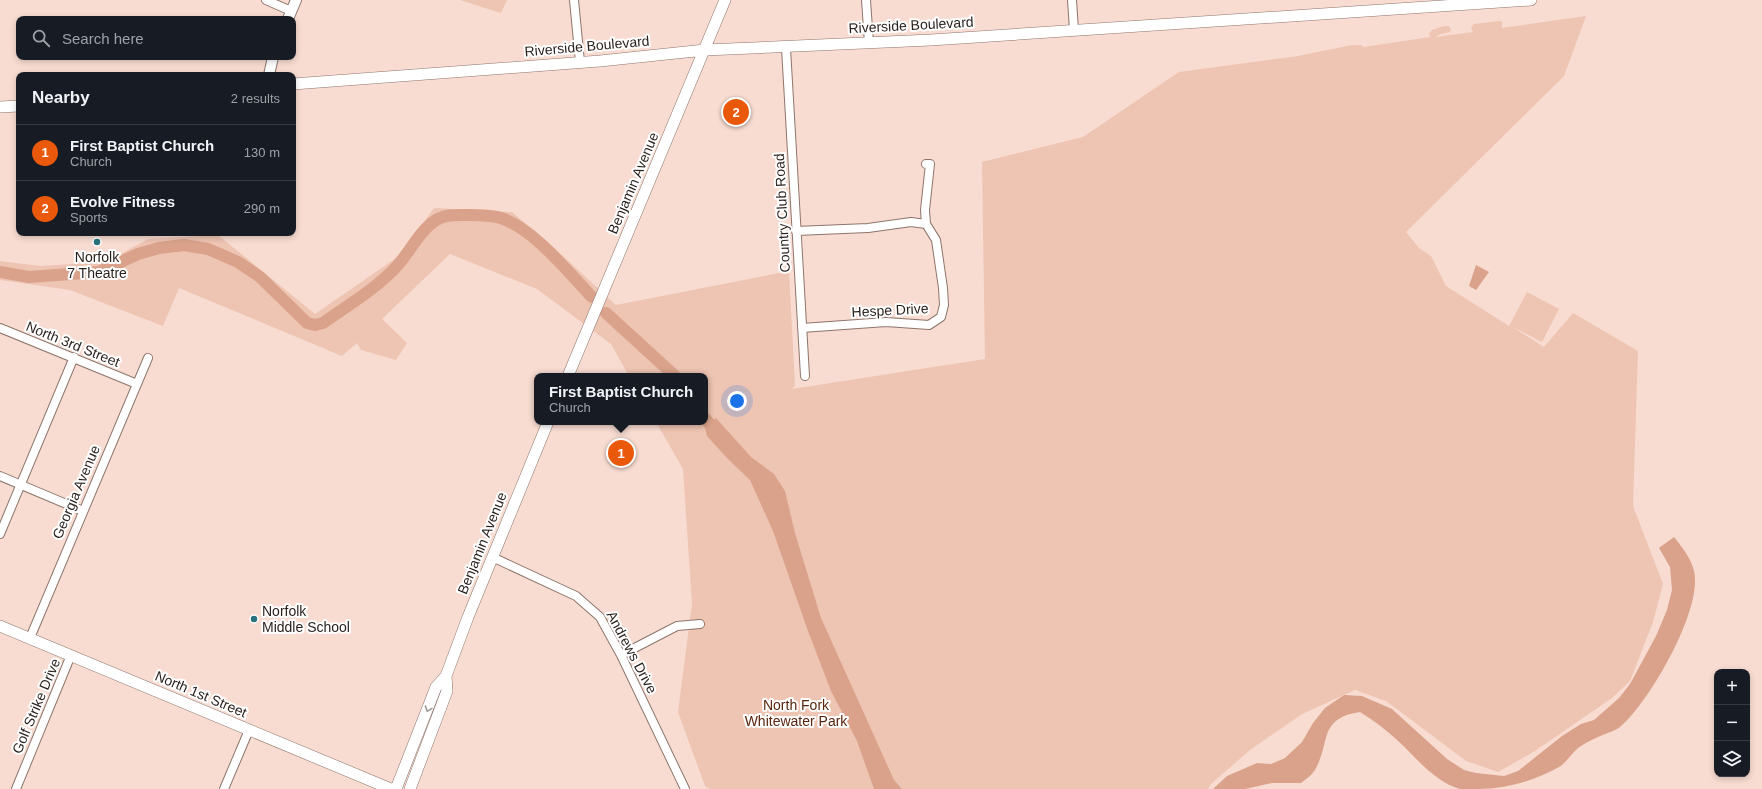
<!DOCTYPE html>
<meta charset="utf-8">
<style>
body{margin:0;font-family:Helvetica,sans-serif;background:#242831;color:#f1f3f6}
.controls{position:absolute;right:12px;bottom:12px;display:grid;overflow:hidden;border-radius:8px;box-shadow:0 2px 6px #0003}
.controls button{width:36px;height:36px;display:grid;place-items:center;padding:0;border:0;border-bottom:1px solid #363941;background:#171b24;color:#f1f3f6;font:20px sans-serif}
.you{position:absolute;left:737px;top:401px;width:14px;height:14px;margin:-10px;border:3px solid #fff;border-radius:50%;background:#1a73e8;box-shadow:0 0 0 6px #1a73e833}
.badge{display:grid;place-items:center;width:26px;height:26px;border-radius:50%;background:#ea580c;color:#fff;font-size:13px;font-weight:700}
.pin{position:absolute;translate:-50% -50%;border:2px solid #fff;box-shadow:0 1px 4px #0006}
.popup{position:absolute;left:534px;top:373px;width:174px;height:52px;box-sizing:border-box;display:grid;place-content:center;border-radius:8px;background:#171b24;filter:drop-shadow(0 1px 3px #0005);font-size:13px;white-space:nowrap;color:#9ea1a6}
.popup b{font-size:15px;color:#f1f3f6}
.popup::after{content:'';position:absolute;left:50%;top:100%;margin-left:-8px;border:8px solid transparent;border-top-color:#171b24}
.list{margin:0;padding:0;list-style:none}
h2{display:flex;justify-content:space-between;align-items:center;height:52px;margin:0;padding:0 16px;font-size:17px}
h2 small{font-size:13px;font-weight:400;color:#9ea1a6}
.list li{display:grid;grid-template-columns:26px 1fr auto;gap:12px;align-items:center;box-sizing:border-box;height:56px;padding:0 16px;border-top:1px solid #363941}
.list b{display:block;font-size:15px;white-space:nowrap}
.list p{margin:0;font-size:13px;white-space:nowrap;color:#9ea1a6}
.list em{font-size:13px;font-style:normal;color:#9ea1a6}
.icon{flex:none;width:22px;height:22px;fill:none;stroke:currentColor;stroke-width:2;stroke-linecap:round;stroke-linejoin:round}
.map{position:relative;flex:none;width:1762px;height:789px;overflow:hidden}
.search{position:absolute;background:#171b24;box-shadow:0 2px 6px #0003;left:16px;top:16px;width:280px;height:44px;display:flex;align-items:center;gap:10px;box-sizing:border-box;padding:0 14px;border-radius:8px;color:#9ea1a6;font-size:15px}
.panel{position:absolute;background:#171b24;box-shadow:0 2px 6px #0003;left:16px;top:72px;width:280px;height:164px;border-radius:8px}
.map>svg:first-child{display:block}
</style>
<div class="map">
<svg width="1762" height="789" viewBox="0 0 1762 789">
<rect width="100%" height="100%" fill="#f8dcd1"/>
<path fill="#eec4b3" d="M460,0H507L501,13Z
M1586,16L1564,76L1406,232L1419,248L1431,256L1446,286L1509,326L1527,292L1559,309L1542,342L1511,326L1544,347L1573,313L1638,351L1633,506L1663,584L1653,622L1630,681L1612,698L1535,751L1498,772L1466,761L1386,701L1355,690L1302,714L1250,750L1211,784L1208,789H710L705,786L678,712L692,604L683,469L656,422H705V376H629L611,344L537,289L450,254L382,319L407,343L396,360L361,350L357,343L342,356L179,288L163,326L70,290L0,280V261L40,266L106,262L148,239L218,235L315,314L399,256L434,208L512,212L552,246L616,305L789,271L795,385L792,389L985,359L982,162L1083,137L1179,72L1298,56L1352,45H1361L1364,47L1430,37L1429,34L1432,30L1444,26H1449L1451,29L1450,32L1440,34L1436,37L1473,32L1471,28L1474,24L1500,21L1502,22V28Z"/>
<path fill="#daa28a" d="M1476,265L1489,272L1476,290L1469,286Z
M716,418L751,457L774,474L785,491L795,533L821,618L894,780L902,789H874L857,741L831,691L808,631L773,531L750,480L727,458L707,436L705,428Z
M1674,537C1682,547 1691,558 1694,571C1703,609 1650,701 1621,726C1617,730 1610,732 1605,734C1595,738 1587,742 1578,748C1571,754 1566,763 1559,767C1533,781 1507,789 1478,789C1473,789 1465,789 1460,789C1433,781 1416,757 1396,739C1385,729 1373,720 1360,712C1318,718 1331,742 1315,770C1312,775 1306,779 1301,783H1272L1245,789H1213L1227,776L1257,763L1271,764L1285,758L1302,742L1313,723L1325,708L1344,695L1362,696L1392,709L1447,759L1464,770L1476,773L1504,776L1518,771L1562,736L1581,724L1594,720L1619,698L1630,684L1656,636L1667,610L1672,590L1670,567L1659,548Z"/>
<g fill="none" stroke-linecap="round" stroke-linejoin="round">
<path stroke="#daa28a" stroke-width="12" d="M0,272L29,277L99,272L138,254L159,248L184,245L208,249L238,262L260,277L307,323L315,325L323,323C348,305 376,289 397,266C410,252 419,231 436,220C446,214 457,215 468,215C479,215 491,215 501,218C535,230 567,271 592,297
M606,313L675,376
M705,418L719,436"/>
<defs>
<path id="minor" d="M266,0L291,11
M574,0L580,62
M866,0L869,43
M1072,0L1074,30
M786,48L805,376
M796,231L868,228L911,222L926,224
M0,328L137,384
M802,328L886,322L929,325L941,317L944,305L943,288L936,240L926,224L925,210L930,164H926
M0,476L83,511
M0,534L74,357
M492,557L576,596L600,617L621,655L685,789
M30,638L148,358
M621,655L677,626L700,624
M16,789L71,655
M224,789L249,730"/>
<path id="tertiary" d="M288,19L296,0
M269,75L273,57"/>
<path id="secondary" d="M293,84L600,61L705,50L931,40L1531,0
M0,107L19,106
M568,376L725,0
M0,626L391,789
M396,789L436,687L446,676L468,617L548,422
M410,789L447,691L446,676"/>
</defs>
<use href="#minor" stroke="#8d756b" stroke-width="10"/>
<use href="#tertiary" stroke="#8d756b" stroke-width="12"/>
<use href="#secondary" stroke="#8d756b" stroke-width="12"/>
<use href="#minor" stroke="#fff" stroke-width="8"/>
<use href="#tertiary" stroke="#fff" stroke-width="10"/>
<use href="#secondary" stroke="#fff" stroke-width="11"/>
</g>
<defs><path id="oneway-chevron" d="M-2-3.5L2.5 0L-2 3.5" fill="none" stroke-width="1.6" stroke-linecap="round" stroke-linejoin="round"/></defs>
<use stroke="#9e9a98" href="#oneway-chevron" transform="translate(428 709) rotate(110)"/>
<g fill="#2a737c" stroke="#fff" stroke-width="1.5">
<circle cx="97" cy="242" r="4"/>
<circle cx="254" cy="619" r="4"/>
</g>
<g text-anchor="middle" stroke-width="4" stroke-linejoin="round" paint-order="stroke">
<g font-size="14" fill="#281f1b" stroke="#fff">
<text transform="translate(911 25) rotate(-3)" y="5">Riverside Boulevard</text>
<text transform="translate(587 46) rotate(-5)" y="5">Riverside Boulevard</text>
<text transform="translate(633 183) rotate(-67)" y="5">Benjamin Avenue</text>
<text transform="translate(782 213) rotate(-93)" y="5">Country Club Road</text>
<text transform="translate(890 310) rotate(-3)" y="5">Hespe Drive</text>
<text transform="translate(73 344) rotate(22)" y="5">North 3rd Street</text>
<text transform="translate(76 492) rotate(-67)" y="5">Georgia Avenue</text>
<text transform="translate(482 543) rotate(-68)" y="5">Benjamin Avenue</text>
<text transform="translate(632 652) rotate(62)" y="5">Andrews Drive</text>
<text transform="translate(201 694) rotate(23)" y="5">North 1st Street</text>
<text transform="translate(36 706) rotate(-67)" y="5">Golf Strike Drive</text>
</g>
<g font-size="14" fill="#281f1b" stroke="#fff">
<text x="97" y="262">Norfolk<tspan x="97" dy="16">7 Theatre</tspan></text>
<text x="262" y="616" text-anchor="start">Norfolk<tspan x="262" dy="16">Middle School</tspan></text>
</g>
<g font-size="14" fill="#59250d" stroke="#fff">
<text x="796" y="710">North Fork<tspan x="796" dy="16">Whitewater Park</tspan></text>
</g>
</g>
</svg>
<div class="controls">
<button>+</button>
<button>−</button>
<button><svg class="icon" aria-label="layers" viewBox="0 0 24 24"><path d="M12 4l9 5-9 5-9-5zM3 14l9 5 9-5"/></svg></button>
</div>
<div class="you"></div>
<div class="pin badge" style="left:621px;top:453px">1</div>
<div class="popup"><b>First Baptist Church</b>Church</div>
<div class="pin badge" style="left:736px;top:112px">2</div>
<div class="search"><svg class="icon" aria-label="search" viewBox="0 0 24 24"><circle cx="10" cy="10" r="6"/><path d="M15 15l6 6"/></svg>Search here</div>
<section class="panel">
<h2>Nearby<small>2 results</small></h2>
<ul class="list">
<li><span class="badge">1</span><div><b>First Baptist Church</b><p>Church</p></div><em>130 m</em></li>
<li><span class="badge">2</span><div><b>Evolve Fitness</b><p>Sports</p></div><em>290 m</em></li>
</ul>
</section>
</div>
